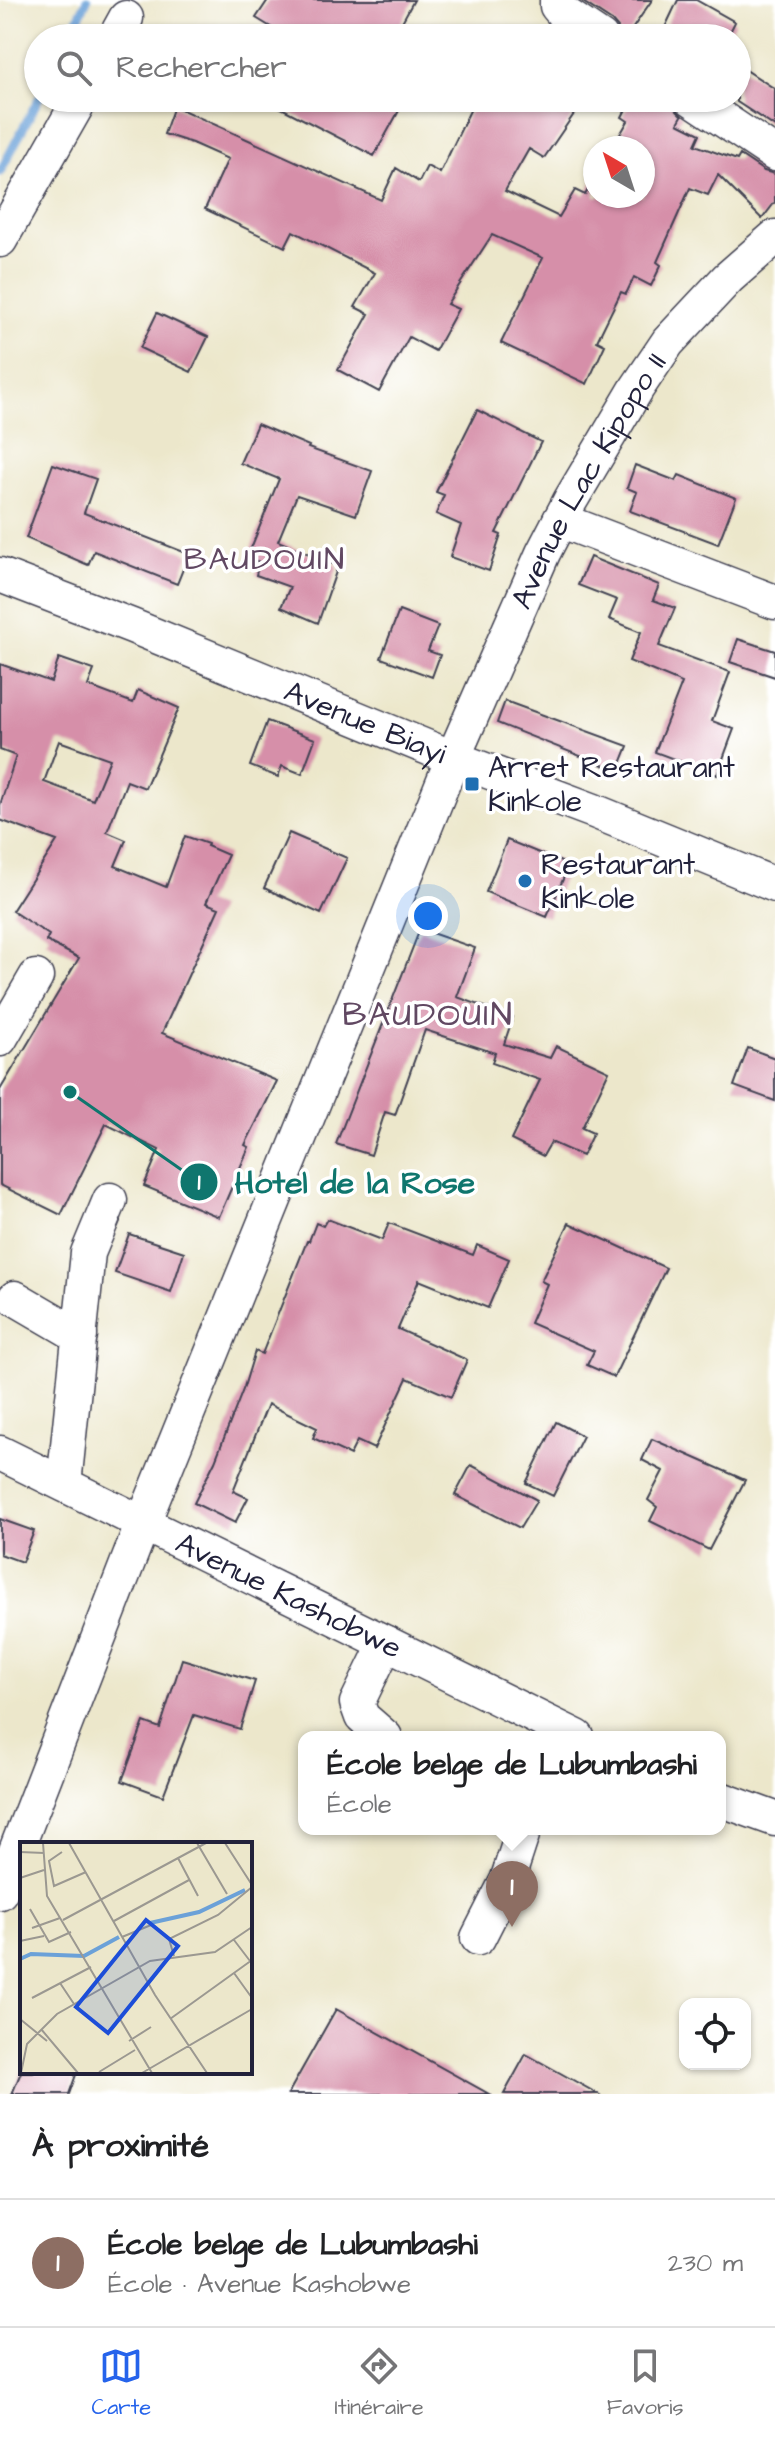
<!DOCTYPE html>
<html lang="fr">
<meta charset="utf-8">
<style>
body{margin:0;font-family:"Architects Daughter",sans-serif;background:#f2f2f2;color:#202124}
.controls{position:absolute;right:24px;bottom:24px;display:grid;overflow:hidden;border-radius:16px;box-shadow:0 2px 6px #0004}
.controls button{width:72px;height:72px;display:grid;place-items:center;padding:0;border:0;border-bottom:2px solid #e0e0e0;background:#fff;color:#202124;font:40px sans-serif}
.compass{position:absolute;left:583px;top:136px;width:72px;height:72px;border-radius:50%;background:#fff;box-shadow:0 2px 6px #0004;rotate:321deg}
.you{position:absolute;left:428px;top:916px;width:28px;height:28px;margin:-20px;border:6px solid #fff;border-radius:50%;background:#1a73e8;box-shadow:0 0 0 12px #1a73e833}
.badge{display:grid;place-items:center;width:52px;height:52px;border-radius:50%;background:#2563eb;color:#fff;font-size:26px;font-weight:700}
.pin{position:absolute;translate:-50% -66px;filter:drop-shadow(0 2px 4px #0008)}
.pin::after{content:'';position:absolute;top:42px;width:28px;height:24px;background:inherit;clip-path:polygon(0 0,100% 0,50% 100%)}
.popup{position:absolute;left:298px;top:1731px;width:428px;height:104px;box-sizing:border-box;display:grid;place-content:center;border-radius:16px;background:#fff;filter:drop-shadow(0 2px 6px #0005);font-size:26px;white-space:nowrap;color:#757577}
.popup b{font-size:30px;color:#202124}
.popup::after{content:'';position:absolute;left:50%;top:100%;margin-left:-16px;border:16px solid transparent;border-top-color:#fff}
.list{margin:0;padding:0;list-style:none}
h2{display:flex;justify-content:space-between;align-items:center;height:104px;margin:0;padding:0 32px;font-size:34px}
h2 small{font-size:26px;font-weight:400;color:#757577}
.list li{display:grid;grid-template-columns:52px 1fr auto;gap:24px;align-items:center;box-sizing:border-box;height:128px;padding:0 32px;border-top:2px solid #e0e0e0}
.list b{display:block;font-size:30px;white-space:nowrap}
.list p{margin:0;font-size:26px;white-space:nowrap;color:#757577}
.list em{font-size:26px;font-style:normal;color:#757577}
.icon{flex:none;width:44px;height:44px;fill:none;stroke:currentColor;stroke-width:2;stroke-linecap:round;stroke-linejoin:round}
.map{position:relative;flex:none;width:775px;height:2094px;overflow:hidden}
.search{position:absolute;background:#fff;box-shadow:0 2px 6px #0004;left:24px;right:24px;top:24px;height:88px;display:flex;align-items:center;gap:20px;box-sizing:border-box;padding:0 28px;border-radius:44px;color:#757577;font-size:30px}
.sheet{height:232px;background:#fff}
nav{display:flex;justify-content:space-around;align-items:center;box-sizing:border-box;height:112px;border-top:2px solid #e0e0e0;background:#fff;font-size:22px;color:#757577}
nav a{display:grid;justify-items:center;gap:4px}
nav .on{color:#2563eb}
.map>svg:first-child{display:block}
</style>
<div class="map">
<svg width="775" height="2094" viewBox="0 0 775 2094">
<rect width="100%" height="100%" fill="#fff"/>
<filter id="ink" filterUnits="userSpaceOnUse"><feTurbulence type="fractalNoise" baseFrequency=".0125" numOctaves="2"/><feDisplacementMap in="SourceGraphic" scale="16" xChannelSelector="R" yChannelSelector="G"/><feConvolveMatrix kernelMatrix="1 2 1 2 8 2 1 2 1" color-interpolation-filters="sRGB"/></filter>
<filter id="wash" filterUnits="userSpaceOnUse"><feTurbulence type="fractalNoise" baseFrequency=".006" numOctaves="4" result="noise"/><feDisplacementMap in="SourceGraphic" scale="32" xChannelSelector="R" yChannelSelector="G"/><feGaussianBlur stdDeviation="1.8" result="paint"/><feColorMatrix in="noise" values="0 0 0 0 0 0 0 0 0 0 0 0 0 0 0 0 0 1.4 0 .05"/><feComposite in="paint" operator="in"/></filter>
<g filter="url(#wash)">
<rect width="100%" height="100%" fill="#ece7cb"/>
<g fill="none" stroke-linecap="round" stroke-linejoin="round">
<path stroke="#6ba1d8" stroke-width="9" d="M69,38L87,0
M0,172L39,98"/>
</g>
<g id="blocks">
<path fill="#d68fa9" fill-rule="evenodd" d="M268,0H414L397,31L390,27L384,38H269L274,29L256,18Z
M580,0H652L626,38H621L618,28L612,21Z
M678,0H696L735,22L727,38H660Z
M737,64L775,89V127L737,102Z
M262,98H406L374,156Z
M476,98H585L544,158L529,149L505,191L559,217L575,190L585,195L595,178V196H643V148H612L628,121L622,117L632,98H671L674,108L682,116L678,123L700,134L695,145L737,160L740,155L764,171L775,174V202L762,219L718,175L708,195L690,188L657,262L661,265L651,286L634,277L626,294L621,292L597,341L605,345L587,384L501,343L543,258L492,235L447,304L458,309L435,351L409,337L379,392L338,370L369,314L355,307L375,273L293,231L285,247L205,209L228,159L192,143L164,134L174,106L381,200L396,168L419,182L427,166L440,173Z
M157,313L208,337L191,372L140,348Z
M477,410L541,442L496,533L501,535L489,571L450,557L461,525L436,514L444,495L436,492Z
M257,424L309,446L308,448L372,471L356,515L297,495L278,541L338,566L318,623L281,607L290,587L256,575L259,562L247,558L279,479L240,463Z
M53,464L96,479L84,513L189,554L177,584L94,551L88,565L26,538Z
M635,465L676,481L679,475L736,498L718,544L630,511L637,492L627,488Z
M590,557L659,585L653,600L675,608L659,646L730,672L712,721L734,729L717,775L655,752L682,683L629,661L641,632L609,619L617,600L578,585Z
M399,611L438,626L428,651L440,655L432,677L381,658Z
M738,639L775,651V677L730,662Z
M59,658L94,670L88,686L133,703L138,690L179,708L145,788L127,781L107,832L126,840L115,866L166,887L185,836L208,844L207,846L228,855L206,903L219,908L162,1033L277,1081L245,1145L249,1147L219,1217L144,1186L159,1150L106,1124L61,1215L0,1185V1090L79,958L46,941L49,935L12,911L57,841L0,820V805L16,756L0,750V664L51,682ZM59,741L110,759L93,800L44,782Z
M505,701L628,746L618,771L497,723Z
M267,721L315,739L302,774L282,766L278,777L250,766Z
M289,833L347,858L321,914L264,888Z
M507,840L569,865L547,917L486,892Z
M420,929L475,948L457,997L513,1017L504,1044L550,1058L556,1046L609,1071L582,1128L593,1133L582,1156L551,1142L543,1156L511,1140L540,1080L492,1063L495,1053L425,1030L395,1115L385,1112L371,1155L336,1144Z
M748,1048L775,1058V1101L734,1086Z
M327,1219L382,1240L389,1223L473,1255L477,1245L509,1259L488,1308L419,1280L398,1329L467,1360L451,1397L407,1378L374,1449L357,1441L350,1455L313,1438L317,1428L268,1404L233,1491L248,1498L235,1523L194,1503L215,1461L244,1387L255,1351L262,1354L307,1241H309L316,1223L323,1226Z
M569,1223L666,1268L614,1377L587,1365L594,1351L530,1323L547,1284L541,1281Z
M129,1234L184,1252L171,1292L115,1273Z
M556,1422L583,1436L553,1496L526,1483Z
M652,1439L745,1480L709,1550L650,1521L657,1507L648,1500L663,1471L642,1460Z
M471,1465L537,1500L520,1528L455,1495Z
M0,1519L34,1531L22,1562L0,1554Z
M182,1659L255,1681L240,1729L194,1715L163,1796L122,1781L144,1722L160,1728Z
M336,2009L489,2094H288Z
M526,2054L598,2094H504Z
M21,2072H77L69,2094H12Z"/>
</g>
</g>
<g filter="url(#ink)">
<use href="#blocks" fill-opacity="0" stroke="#404051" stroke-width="2"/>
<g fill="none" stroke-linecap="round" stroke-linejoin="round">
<defs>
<g id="minor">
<path d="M557,0V6L562,12L601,38"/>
<path d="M115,38L126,18"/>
<path d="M691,98L775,154"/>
<path d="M0,240L81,98"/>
<path d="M560,520L775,602"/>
<path id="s1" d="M0,575L132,626L453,758L594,811L775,885"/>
<path d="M0,1039L36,977"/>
<path d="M15,1298L80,1336"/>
<path id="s2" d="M0,1453L577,1737"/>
<path d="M64,1484L88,1253L110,1200"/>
<path d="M385,1737L362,1717L357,1703L386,1643"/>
<path d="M720,1799L775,1819"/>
<path id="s3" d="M0,1892L143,1523L453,758L543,553L570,501L637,388L668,342L728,278L775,237"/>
<path d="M478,1938L507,1881L522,1835L519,1829"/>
</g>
</defs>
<use href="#minor" stroke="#404051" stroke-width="37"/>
<use href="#minor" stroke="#fff" stroke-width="34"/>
</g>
</g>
<g fill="#1f6fb2" stroke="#fff" stroke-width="3">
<rect x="464" y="776" width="16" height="16" rx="4"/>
<circle cx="525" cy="881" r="8"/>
</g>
<g text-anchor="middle" stroke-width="7" stroke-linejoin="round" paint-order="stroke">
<g font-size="30" fill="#22223b" stroke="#fff">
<text dy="10" stroke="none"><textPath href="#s3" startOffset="1530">Avenue Lac Kipopo II</textPath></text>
<text dy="10" stroke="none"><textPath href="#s1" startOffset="394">Avenue Biayi</textPath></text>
<text dy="10" stroke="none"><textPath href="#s2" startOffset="322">Avenue Kashobwe</textPath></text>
</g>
<g font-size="30" fill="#22223b" stroke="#fff" text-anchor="start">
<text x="488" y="777">Arret Restaurant<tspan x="488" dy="34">Kinkole</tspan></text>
<text x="541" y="874">Restaurant<tspan x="541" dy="34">Kinkole</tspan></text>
</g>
<g font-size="32" letter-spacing="2" fill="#614862" stroke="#fff">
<text x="265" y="569">BAUDOUIN</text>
</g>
<g font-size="34" letter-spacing="2" fill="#614862" stroke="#fff">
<text x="428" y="1025">BAUDOUIN</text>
</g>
</g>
<g transform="translate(20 1842)">
<rect width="232" height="232" fill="#ece7cb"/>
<path fill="none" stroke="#6ba1d8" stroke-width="4" d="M130,81L179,70L225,48M0,117L11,112L64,114L99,95"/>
<path fill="none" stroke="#9b9891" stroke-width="2" d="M23,1L27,54L132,231M49,1L135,153L187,231M177,1L207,52M205,1L232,43M0,10L24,11M42,10L29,19L34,44L66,30M158,16L178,54M0,36L24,28M10,67L29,100L51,90M43,78L186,1M94,79L169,38M12,86L40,76M102,95L131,83M214,98L230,119M0,99L24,94M154,114L149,97L198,73L232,45M214,131L232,156M40,141L54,162M12,156L71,125M0,177L27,199M150,177L232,118M21,187L58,231M109,199L131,185M79,230L115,208M1,231L7,202L37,172L130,119L195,110L232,85M122,231L232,167"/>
<path fill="#1d4ed8" fill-opacity="0.15" stroke="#1d4ed8" stroke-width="4" d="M126,78L158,104L88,191L56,165Z"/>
<rect width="232" height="232" fill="none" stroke="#22223b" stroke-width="4"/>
</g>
<path fill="none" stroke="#0f766e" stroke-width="3" d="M70 1092L199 1182"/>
<g fill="#0f766e" stroke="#fff" stroke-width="3">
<circle cx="70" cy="1092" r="8"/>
<circle cx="199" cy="1182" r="20"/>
</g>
<g font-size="24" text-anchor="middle" font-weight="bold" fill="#fff">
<text x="199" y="1190">1</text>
</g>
<g font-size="32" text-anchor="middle" font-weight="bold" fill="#0f766e" stroke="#fff" stroke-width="7" stroke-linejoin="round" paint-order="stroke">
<text x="355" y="1193">Hotel de la Rose</text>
</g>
</svg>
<div class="controls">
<button><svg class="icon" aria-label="locate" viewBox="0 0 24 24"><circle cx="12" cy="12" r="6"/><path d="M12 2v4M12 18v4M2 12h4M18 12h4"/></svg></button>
</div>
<svg class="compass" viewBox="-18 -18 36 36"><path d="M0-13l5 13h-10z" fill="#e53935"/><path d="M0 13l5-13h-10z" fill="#757577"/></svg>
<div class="you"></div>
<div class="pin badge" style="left:512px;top:1927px;background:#8d6e63">1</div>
<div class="popup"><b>École belge de Lubumbashi</b>École</div>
<div class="search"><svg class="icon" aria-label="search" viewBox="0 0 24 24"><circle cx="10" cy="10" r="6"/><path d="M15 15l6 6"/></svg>Rechercher</div>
</div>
<section class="sheet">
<h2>À proximité<small></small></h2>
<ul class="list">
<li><span class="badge" style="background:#8d6e63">1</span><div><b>École belge de Lubumbashi</b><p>École · Avenue Kashobwe</p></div><em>230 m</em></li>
</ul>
</section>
<nav>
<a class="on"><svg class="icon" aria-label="map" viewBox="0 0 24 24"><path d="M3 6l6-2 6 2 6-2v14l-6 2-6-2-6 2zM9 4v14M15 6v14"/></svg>Carte</a>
<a><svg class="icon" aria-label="directions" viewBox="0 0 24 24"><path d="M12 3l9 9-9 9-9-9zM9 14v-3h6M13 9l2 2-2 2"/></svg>Itinéraire</a>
<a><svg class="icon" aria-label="saved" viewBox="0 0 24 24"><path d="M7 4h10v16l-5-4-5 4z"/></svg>Favoris</a>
</nav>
